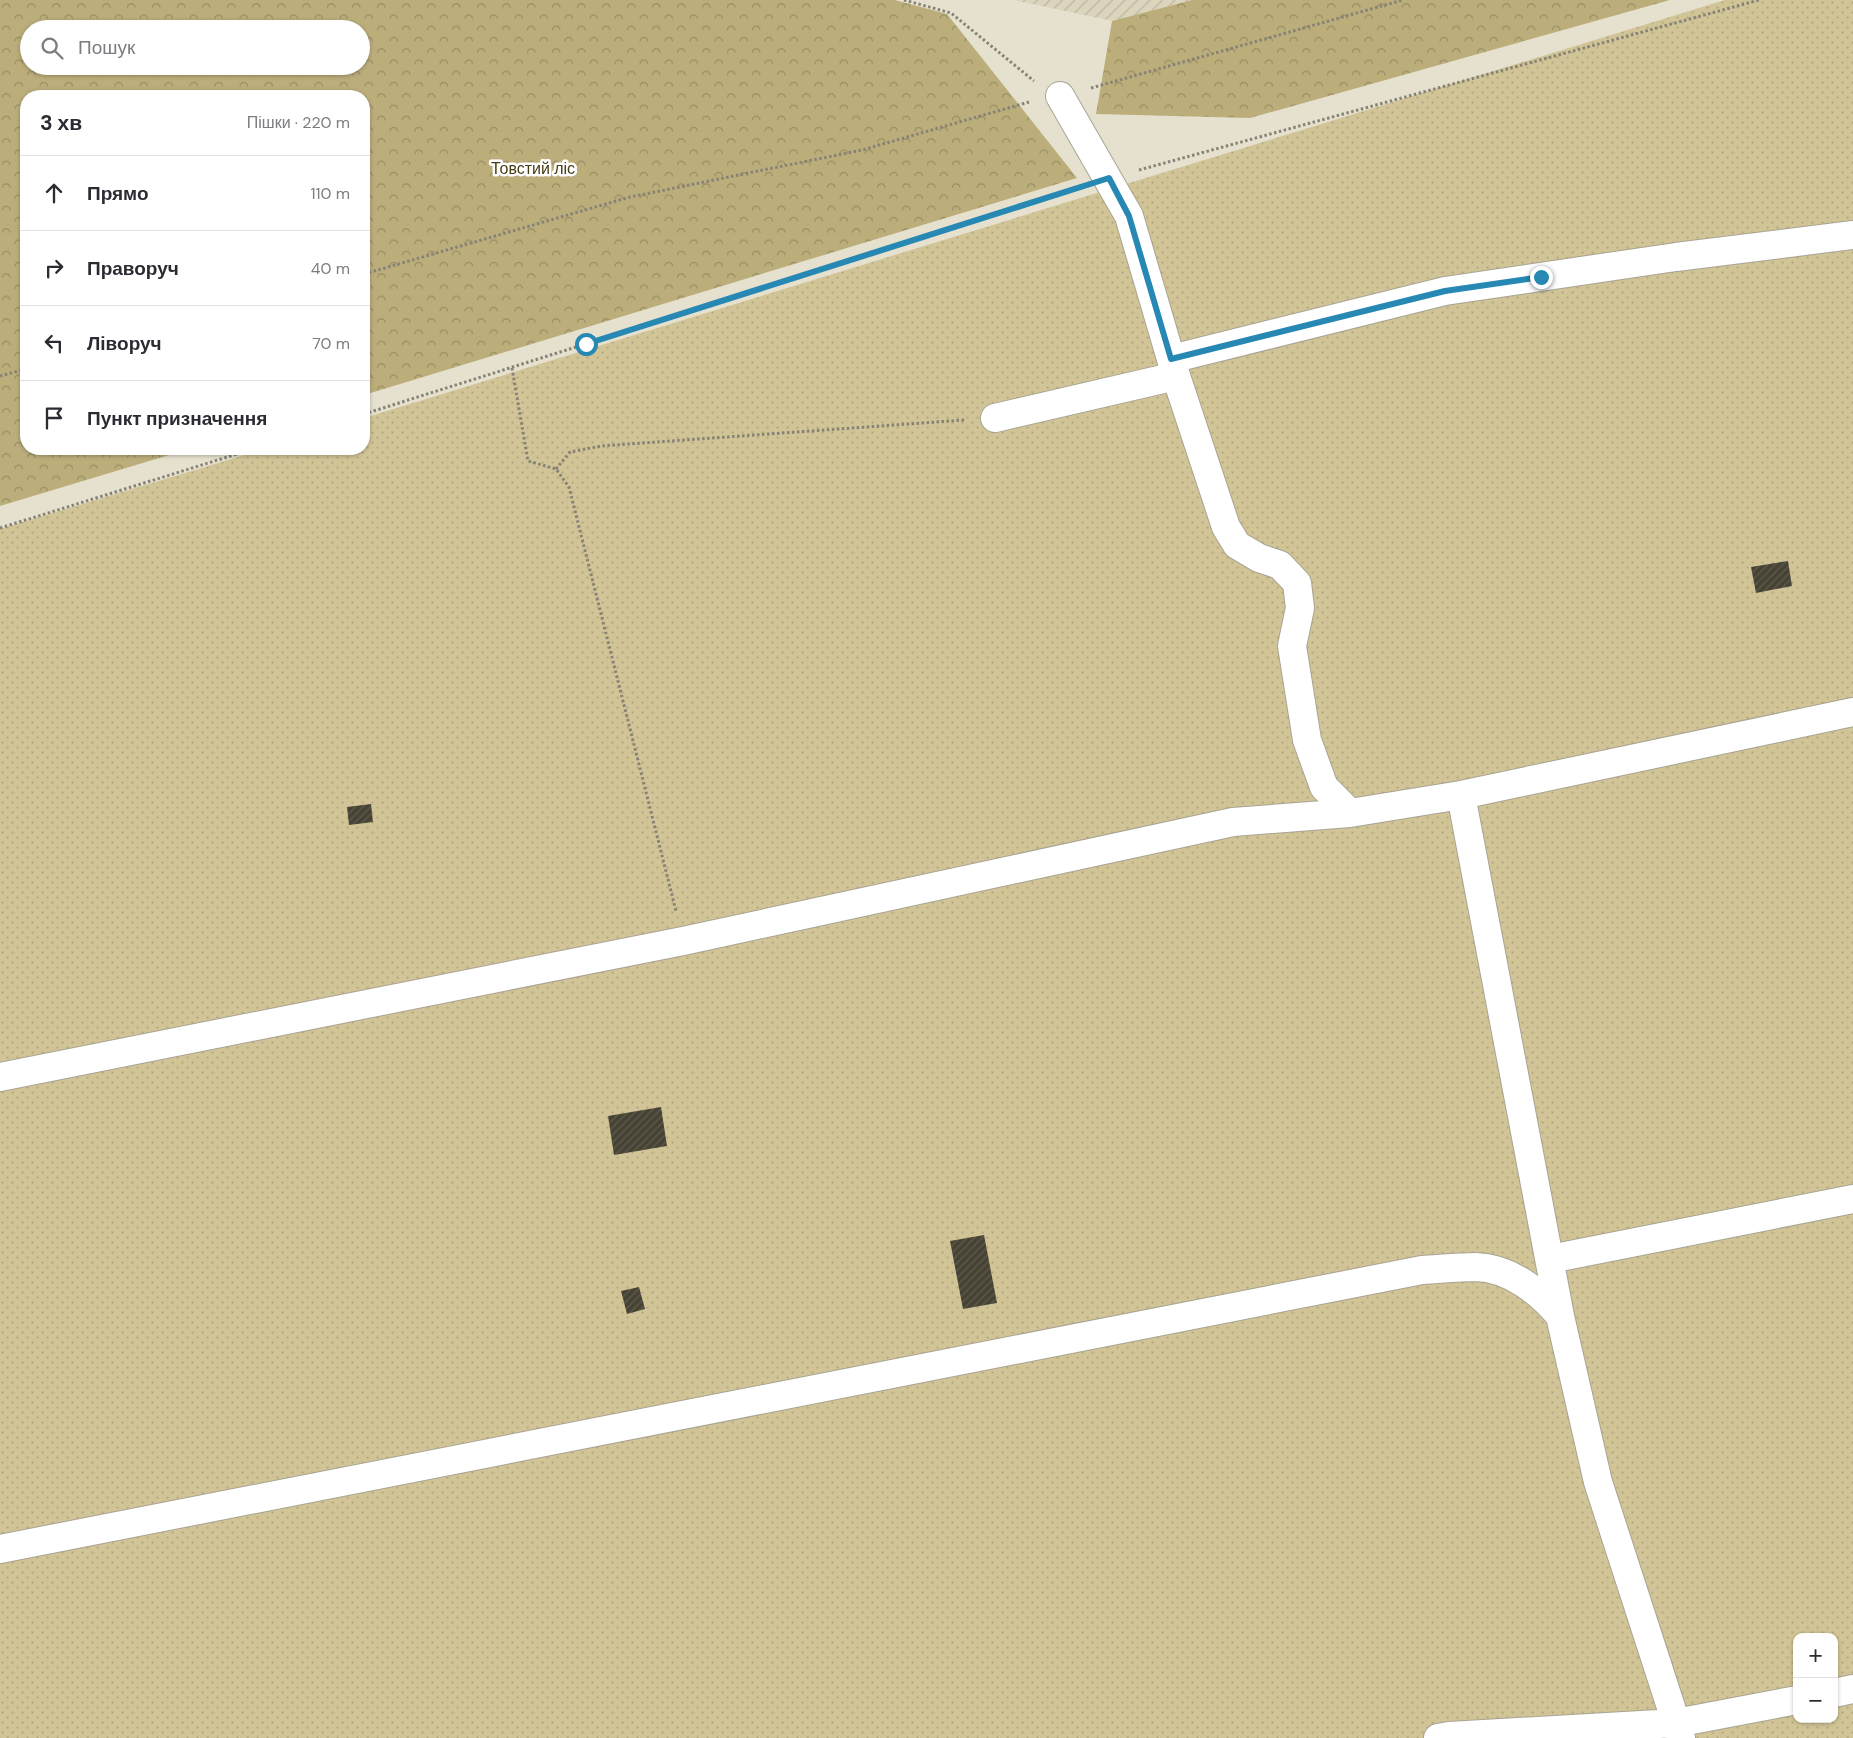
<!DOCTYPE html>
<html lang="uk">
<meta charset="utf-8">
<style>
body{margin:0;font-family:"DM Sans",sans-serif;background:#f7f7f7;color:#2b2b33}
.controls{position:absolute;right:15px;bottom:15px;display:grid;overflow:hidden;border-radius:10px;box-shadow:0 1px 4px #0004}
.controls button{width:45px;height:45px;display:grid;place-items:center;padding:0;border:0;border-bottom:1px solid #e1e1e2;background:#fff;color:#2b2b33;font:25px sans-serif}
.stop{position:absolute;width:15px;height:15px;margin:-11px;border:4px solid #2788b3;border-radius:50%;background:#fff}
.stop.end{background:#2788b3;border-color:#fff;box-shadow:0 1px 5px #0008}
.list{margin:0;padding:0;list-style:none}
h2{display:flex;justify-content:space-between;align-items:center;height:65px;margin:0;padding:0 20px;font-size:21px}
h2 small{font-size:16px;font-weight:400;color:#7c7c81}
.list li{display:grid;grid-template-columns:32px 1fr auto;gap:15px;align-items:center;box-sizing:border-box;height:75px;padding:0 20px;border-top:1px solid #e1e1e2}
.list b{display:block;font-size:19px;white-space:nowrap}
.list em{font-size:16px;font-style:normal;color:#7c7c81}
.icon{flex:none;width:28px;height:28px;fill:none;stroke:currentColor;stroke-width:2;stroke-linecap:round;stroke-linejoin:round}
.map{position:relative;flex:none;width:1853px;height:1738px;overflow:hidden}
.search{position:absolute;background:#fff;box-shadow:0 1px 4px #0004;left:20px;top:20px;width:350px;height:55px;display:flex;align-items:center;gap:12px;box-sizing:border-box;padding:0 18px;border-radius:28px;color:#7c7c81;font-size:19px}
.panel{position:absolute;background:#fff;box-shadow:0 1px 4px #0004;left:20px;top:90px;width:350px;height:365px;border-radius:20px}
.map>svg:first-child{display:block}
</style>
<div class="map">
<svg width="1853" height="1738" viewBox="0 0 1853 1738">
<defs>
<pattern id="industrial-furrows" width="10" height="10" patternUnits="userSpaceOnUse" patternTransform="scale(1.25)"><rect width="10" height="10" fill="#dcd5bd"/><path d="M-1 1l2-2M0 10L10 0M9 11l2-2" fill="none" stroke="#bcb6a2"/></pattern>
<pattern id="green-dots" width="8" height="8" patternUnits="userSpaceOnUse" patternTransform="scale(1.25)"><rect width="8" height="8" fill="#d1c496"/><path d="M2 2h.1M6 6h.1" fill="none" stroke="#b3a881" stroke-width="1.8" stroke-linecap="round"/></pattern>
<pattern id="forest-crowns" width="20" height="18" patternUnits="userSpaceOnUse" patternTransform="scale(1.25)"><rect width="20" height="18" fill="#bcae7b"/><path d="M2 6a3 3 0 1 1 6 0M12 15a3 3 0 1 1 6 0" fill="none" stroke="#988d64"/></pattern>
<pattern id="building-hatch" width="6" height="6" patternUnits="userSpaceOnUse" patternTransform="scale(1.25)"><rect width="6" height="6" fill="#474334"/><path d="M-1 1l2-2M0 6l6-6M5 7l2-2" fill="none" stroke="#5e5b4f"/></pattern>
</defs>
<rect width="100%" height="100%" fill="#e6e1cf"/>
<path fill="url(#industrial-furrows)" d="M1014,0H1192L1112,21Z"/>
<path fill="url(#green-dots)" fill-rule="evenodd" d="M1725,0H1853V1738H0V529L264,449H364V418ZM1797,1637H1834V1719H1797Z"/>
<path fill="url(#forest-crowns)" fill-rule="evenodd" d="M0,0H895L947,14L1077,178L364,395V96H26V449H189L0,506ZM29,29H361V66H29Z
M1192,0H1670L1250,118L1096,114L1112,21Z"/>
<path fill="url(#building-hatch)" d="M1788,561L1792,586L1756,593L1751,567Z
M371,804L373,822L349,825L347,807Z
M661,1107L667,1146L614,1155L608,1116Z
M984,1235L997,1303L963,1309L950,1241Z
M639,1287L645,1309L627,1314L621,1291Z"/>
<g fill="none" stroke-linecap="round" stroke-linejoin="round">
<defs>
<path id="minor" d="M1060,96L1129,216L1176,376L1226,527L1237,545L1259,558L1280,565L1297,583L1300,608L1292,646L1307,740L1324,787L1350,813L1461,795L1560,1316L1598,1482L1681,1738
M1171,359L1445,291L1676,257L1853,235
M995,418L1176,376
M1461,795L1853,712
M0,1077L683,941L1233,822L1350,813
M1550,1259L1853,1199
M0,1549L1422,1270C1440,1269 1458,1267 1476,1267C1510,1268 1540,1292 1560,1316
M1834,1693L1853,1689
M1438,1738L1449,1736L1676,1723L1797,1700"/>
</defs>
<use href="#minor" stroke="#a9a493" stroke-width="30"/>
<path stroke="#868276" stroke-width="3" stroke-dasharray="2.5 2.5" stroke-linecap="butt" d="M904,0L951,13L1034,81
M1091,88L1403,0
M1139,170L1759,0
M364,274L630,197L862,150L1029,102
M512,368L528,461L556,469L569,487L676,911
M0,376L26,369
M364,414L1076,189
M556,469L570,452L601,446L964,420
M0,528L253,449"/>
<use href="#minor" stroke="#fff" stroke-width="28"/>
</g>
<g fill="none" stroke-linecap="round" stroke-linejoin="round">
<path stroke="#2788b3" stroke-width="6" d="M586,344L1109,178L1129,216L1171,359L1445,291L1541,277"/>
</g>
<g text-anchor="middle" stroke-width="5" stroke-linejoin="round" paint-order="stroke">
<g font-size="16" fill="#473c13" stroke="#fff">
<text x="533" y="174">Товстий ліс</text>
</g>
</g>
</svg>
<div class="controls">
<button>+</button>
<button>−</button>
</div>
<div class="stop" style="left:586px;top:344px"></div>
<div class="stop end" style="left:1541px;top:277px"></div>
<div class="search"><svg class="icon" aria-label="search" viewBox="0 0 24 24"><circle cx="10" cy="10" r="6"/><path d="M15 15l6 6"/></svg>Пошук</div>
<section class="panel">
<h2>3 хв<small>Пішки · 220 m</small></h2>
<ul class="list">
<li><svg class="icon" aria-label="ahead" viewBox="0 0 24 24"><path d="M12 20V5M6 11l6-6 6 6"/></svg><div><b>Прямо</b></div><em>110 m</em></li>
<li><svg class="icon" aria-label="right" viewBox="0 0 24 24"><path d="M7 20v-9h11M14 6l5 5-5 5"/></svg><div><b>Праворуч</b></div><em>40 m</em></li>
<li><svg class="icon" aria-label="left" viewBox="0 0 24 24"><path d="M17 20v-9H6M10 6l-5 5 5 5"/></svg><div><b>Ліворуч</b></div><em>70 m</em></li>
<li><svg class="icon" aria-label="arrive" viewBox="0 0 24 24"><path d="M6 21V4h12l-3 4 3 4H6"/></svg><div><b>Пункт призначення</b></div></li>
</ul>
</section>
</div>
